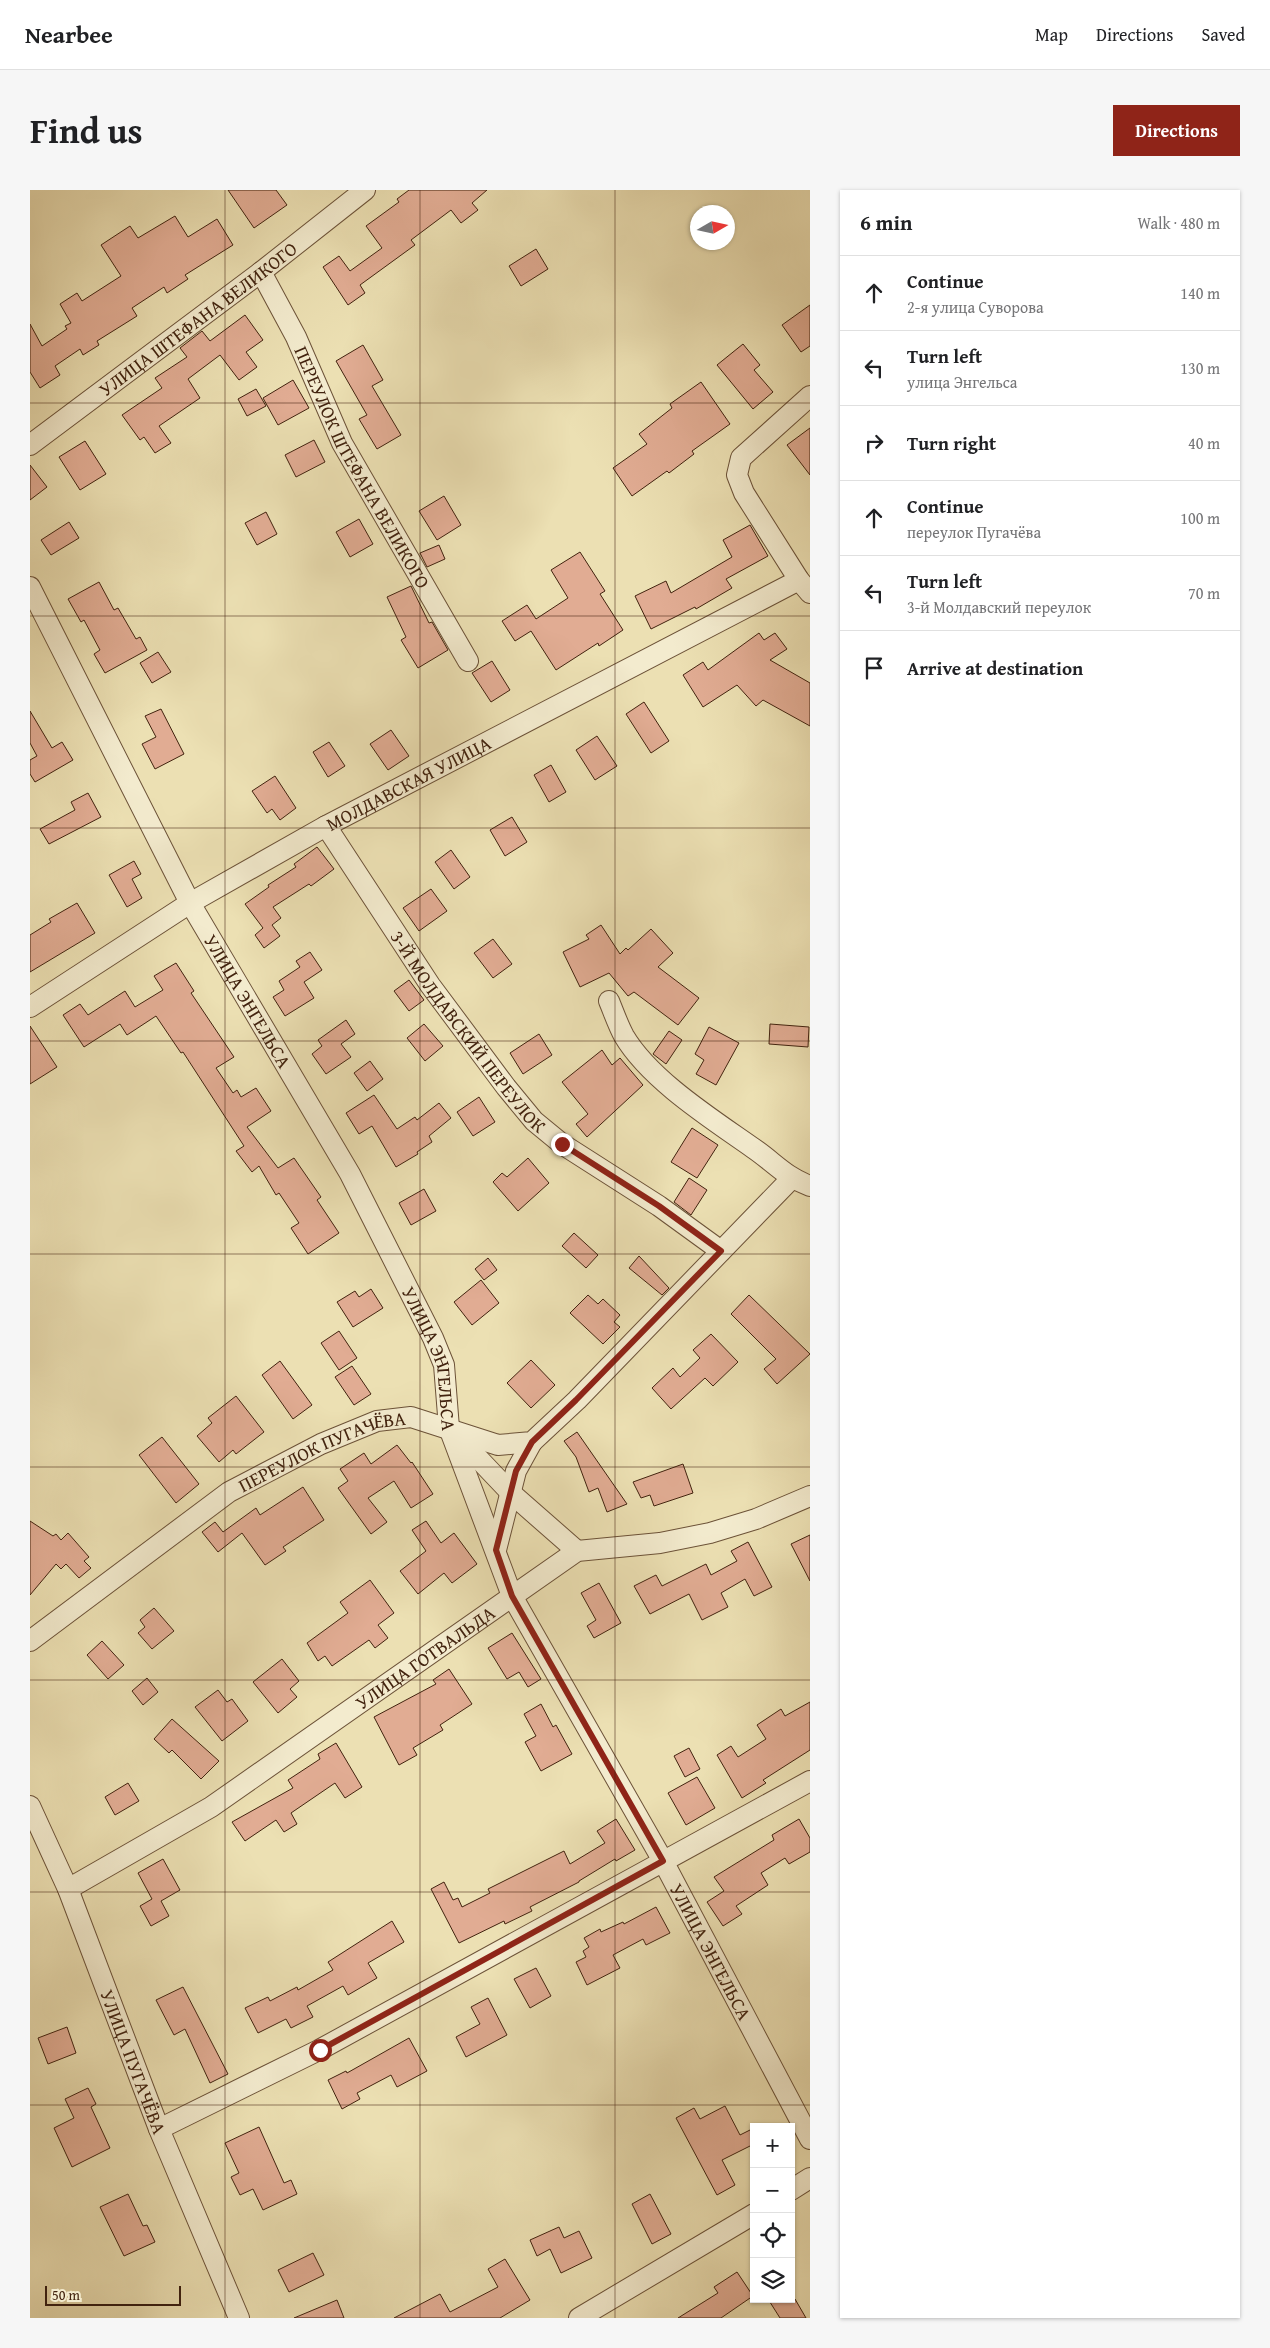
<!DOCTYPE html>
<meta charset="utf-8">
<style>
body{margin:0;font-family:"Gentium Book Plus",serif;background:#f6f6f6;color:#202124}
.controls{position:absolute;right:15px;bottom:15px;display:grid;overflow:hidden;border-radius:0px;box-shadow:0 1px 4px #0004}
.controls button{width:45px;height:45px;display:grid;place-items:center;padding:0;border:0;border-bottom:1px solid #e0e0e0;background:#fff;color:#202124;font:25px sans-serif}
.compass{position:absolute;left:660px;top:15px;width:45px;height:45px;border-radius:50%;background:#fff;box-shadow:0 1px 4px #0004;rotate:81deg}
.scale{position:absolute;left:15px;bottom:12px;width:136px;box-sizing:border-box;padding-left:5px;border:2px solid #42230f;border-top:0;font-size:14px;line-height:18px;white-space:nowrap;color:#42230f;-webkit-text-stroke:4px #f3ebce;paint-order:stroke}
.stop{position:absolute;width:15px;height:15px;margin:-11px;border:4px solid #8f2418;border-radius:50%;background:#fff}
.stop.end{background:#8f2418;border-color:#fff;box-shadow:0 1px 5px #0008}
.list{margin:0;padding:0;list-style:none}
h2{display:flex;justify-content:space-between;align-items:center;height:65px;margin:0;padding:0 20px;font-size:21px}
h2 small{font-size:16px;font-weight:400;color:#757577}
.list li{display:grid;grid-template-columns:32px 1fr auto;gap:15px;align-items:center;box-sizing:border-box;height:75px;padding:0 20px;border-top:1px solid #e0e0e0}
.list b{display:block;font-size:19px;white-space:nowrap}
.list p{margin:0;font-size:16px;white-space:nowrap;color:#757577}
.list em{font-size:16px;font-style:normal;color:#757577}
.icon{flex:none;width:28px;height:28px;fill:none;stroke:currentColor;stroke-width:2;stroke-linecap:round;stroke-linejoin:round}
.map{position:relative;flex:none;width:780px;height:2128px;overflow:hidden;border-radius:0px}
header{display:flex;align-items:center;gap:30px;box-sizing:border-box;height:70px;padding:0 25px;background:#fff;border-bottom:1px solid #e0e0e0}
header strong{font-size:24px}
nav{display:flex;gap:28px;margin-inline-start:auto;font-size:18px}
.intro{display:flex;align-items:center;justify-content:space-between;box-sizing:border-box;height:120px;padding:0 30px}
h1{margin:0;font-size:35px}
.button{padding:12px 22px;border-radius:0px;background:#8f2418;color:#fff;font-size:18px;font-weight:700}
main{display:flex;gap:30px;padding:0 30px}
aside{flex:1;background:#fff;border-radius:0px;box-shadow:0 1px 4px #0004}
.map>svg:first-child{display:block}
</style>
<header>
<strong>Nearbee</strong>
<nav><a>Map</a><a>Directions</a><a>Saved</a></nav>
</header>
<div class="intro"><h1>Find us</h1><a class="button">Directions</a></div>
<main>
<div class="map">
<svg width="780" height="2128" viewBox="0 0 780 2128">
<rect width="100%" height="100%" fill="#ece0b3"/>
<filter id="stains"><feTurbulence type="fractalNoise" baseFrequency=".004" numOctaves="4"/><feColorMatrix values="0 0 0 0 .2 0 0 0 0 .09 0 0 0 0 .02 0 0 0 .5 -.17"/></filter>
<radialGradient id="worn" r=".72"><stop offset=".6" stop-color="#630" stop-opacity="0"/><stop offset="1" stop-color="#630" stop-opacity=".3"/></radialGradient>
<path fill="#e1ac93" stroke="#42230f" d="M198,0H246L257,15L224,38Z
M379,0H457L442,13L448,20L431,33L421,20L381,50L385,55L330,95L335,103L318,115L293,77L309,66L320,81L352,58L336,36L369,12L367,9Z
M145,26L158,47L187,29L203,55L155,85L158,89L137,103L134,97L102,118L107,126L67,151L69,155L53,165L50,159L25,176L30,185L10,198L0,182V134L12,156L37,139L35,136L41,133L30,114L47,103L52,111L91,86L71,55L100,36L108,48Z
M506,59L518,79L491,96L479,76Z
M780,115V156L771,162L752,135Z
M215,125L233,150L216,162L227,177L209,190L190,165L158,189L170,208L129,236L141,253L125,263L114,247L110,250L92,225L132,198L125,188L157,167L150,158L172,141L180,151Z
M713,154L730,175L724,180L743,202L723,219L687,175Z
M333,155L353,190L342,196L371,245L347,259L329,229L337,225L306,171Z
M263,190L279,218L248,235L233,208Z
M671,192L700,234L662,261L664,264L639,283L637,281L602,306L583,278L617,254L609,244L642,218L640,214Z
M226,199L236,216L217,226L208,209Z
M780,238V285L757,255Z
M284,250L295,272L266,287L255,265Z
M55,251L76,284L50,300L29,267Z
M0,275L17,297L0,310Z
M414,306L431,335L407,350L389,321Z
M236,322L247,344L227,355L215,333Z
M329,329L343,354L320,367L306,342Z
M39,332L49,348L21,365L11,350Z
M720,335L738,366L696,389L702,398L666,419L665,417L621,439L605,406L636,391L641,403L702,367L693,350Z
M409,355L415,369L397,377L390,363Z
M550,362L575,401L570,404L593,440L569,456L568,453L526,480L501,441L485,451L472,431L497,415L506,429L538,408L521,380Z
M69,392L84,420L88,418L106,449L110,447L117,460L75,483L64,464L70,460L54,430L51,432L38,409Z
M381,396L399,433L402,432L418,460L388,478L371,450L376,447L357,407Z
M729,443L734,450L745,443L757,459L740,470L780,493V536L733,510L726,516L707,495L673,517L653,485L673,472L678,480Z
M128,462L141,482L122,493L110,473Z
M462,471L480,500L461,512L442,483Z
M614,512L639,551L621,563L596,524Z
M131,519L154,564L125,579L112,554L126,547L115,526Z
M0,521L22,558L32,552L43,570L5,592L0,584V570L7,566L0,553Z
M361,540L379,566L358,580L340,554Z
M567,546L587,576L565,590L546,560Z
M299,552L315,576L298,587L283,562Z
M521,575L536,602L519,612L504,585Z
M245,586L266,618L250,630L242,619L237,623L222,601Z
M58,603L71,627L19,654L10,639L45,620L41,612Z
M482,627L497,652L475,666L460,640Z
M287,657L304,679L281,696L279,694L243,717L251,728L242,735L250,746L234,758L225,745L233,738L215,714L239,697L238,695L266,677L264,674Z
M421,660L440,687L424,699L405,672Z
M104,671L111,684L102,689L112,708L97,717L79,685Z
M401,699L417,721L389,741L373,718Z
M47,713L65,743L0,782V745L21,732L19,729Z
M571,735L590,764L596,758L598,760L621,739L643,763L628,777L669,808L648,835L604,802L598,806L579,783L550,797L533,762L559,749L556,745Z
M463,749L482,774L463,788L444,763Z
M280,762L292,780L274,792L284,808L255,826L243,807L254,800L249,791L270,777L266,771Z
M146,773L164,801L161,803L204,867L186,878L203,903L207,900L211,907L226,898L241,921L217,937L248,978L264,968L291,1007L287,1010L309,1043L278,1064L261,1038L269,1033L249,1003L246,1005L229,976L222,982L206,961L214,956L153,862L151,863L126,826L97,845L90,834L54,857L33,825L50,814L58,825L95,801L105,817L133,800L124,786Z
M379,790L394,810L379,821L364,801Z
M316,830L325,844L311,854L321,867L296,884L282,864L292,856L288,850Z
M394,834L413,856L395,871L377,848Z
M740,834L779,837L778,857L739,854Z
M0,836L27,877L0,894Z
M679,837L709,853L686,895L666,884L674,870L665,864Z
M639,841L652,850L636,874L623,864Z
M509,844L522,865L493,884L480,863Z
M572,860L582,875L590,868L613,895L557,947L546,934L558,924L532,892Z
M340,871L353,889L337,901L324,883Z
M344,905L367,939L385,927L387,930L409,913L421,928L399,946L402,952L387,962L388,964L366,977L342,936L329,944L316,923Z
M449,907L465,932L443,946L427,922Z
M662,938L688,955L667,988L641,972Z
M498,968L519,993L488,1021L463,992L472,983L477,987Z
M659,988L677,1000L661,1025L644,1012Z
M394,999L406,1021L381,1035L369,1013Z
M544,1043L568,1065L556,1078L532,1056Z
M609,1066L639,1098L632,1105L599,1078Z
M458,1068L467,1080L454,1090L445,1079Z
M451,1090L469,1113L442,1135L424,1112Z
M341,1099L353,1118L323,1137L307,1112L325,1101L329,1107Z
M558,1105L568,1114L573,1109L590,1125L584,1132L590,1137L573,1154L540,1123Z
M719,1105L780,1164L747,1194L734,1179L746,1169L701,1124Z
M309,1141L327,1168L309,1180L291,1153Z
M681,1144L708,1172L683,1196L675,1188L641,1219L622,1198L643,1178L650,1187L670,1168L663,1160Z
M501,1170L525,1195L501,1218L477,1193Z
M250,1171L282,1215L263,1229L232,1185Z
M322,1176L341,1204L324,1215L305,1187Z
M206,1206L234,1242L206,1264L203,1260L189,1272L167,1246L182,1233L178,1228Z
M547,1242L597,1314L577,1322L568,1298L559,1302L546,1267L534,1251Z
M132,1247L169,1294L146,1313L109,1265Z
M367,1255L381,1273L382,1272L403,1304L381,1318L364,1291L338,1308L357,1332L341,1344L308,1298L318,1291L310,1279L334,1263L341,1274Z
M653,1274L663,1303L624,1316L620,1305L611,1308L603,1292Z
M273,1297L294,1330L253,1357L256,1361L235,1375L212,1343L188,1362L172,1342L185,1332L193,1342L226,1318L230,1325Z
M0,1331L23,1346L26,1344L31,1350L38,1343L59,1367L54,1371L61,1378L49,1388L36,1374L31,1379L26,1374L0,1405Z
M396,1331L411,1353L424,1343L447,1374L422,1393L414,1383L388,1404L370,1381L396,1361L382,1340Z
M780,1345V1391L761,1354Z
M718,1352L742,1397L724,1406L715,1389L691,1403L698,1417L672,1430L659,1404L620,1424L604,1396L626,1385L632,1396L676,1374L681,1385L707,1371L701,1361Z
M340,1390L364,1423L348,1435L358,1448L345,1458L339,1450L302,1476L295,1466L288,1471L277,1453L318,1423L310,1412Z
M569,1393L591,1433L564,1448L557,1436L566,1430L551,1403Z
M124,1418L144,1441L122,1459L108,1443L115,1437L110,1430Z
M482,1443L511,1489L498,1497L489,1482L477,1489L458,1458Z
M72,1451L94,1475L78,1489L57,1465Z
M252,1469L269,1491L260,1499L267,1507L248,1523L223,1492Z
M419,1479L442,1514L410,1535L413,1540L383,1558L387,1565L369,1575L344,1527L406,1494L403,1490Z
M117,1488L128,1502L113,1515L102,1501Z
M188,1500L197,1512L202,1509L218,1531L192,1551L165,1517Z
M780,1512V1560L733,1590L736,1593L712,1608L687,1565L701,1556L708,1567L736,1549L727,1535L751,1519L755,1526Z
M511,1514L523,1537L526,1535L542,1564L511,1581L495,1552L506,1546L494,1524Z
M142,1529L189,1571L171,1589L142,1560L139,1563L124,1549Z
M306,1553L332,1597L315,1608L305,1593L261,1623L267,1634L254,1642L246,1630L215,1651L202,1632L263,1598L258,1590L290,1569L288,1564Z
M659,1558L670,1579L655,1587L644,1566Z
M667,1587L685,1618L656,1635L638,1603Z
M98,1593L109,1611L85,1625L75,1607Z
M586,1629L605,1660L586,1671L585,1669L549,1691V1692L500,1717L502,1721L475,1734L474,1731L429,1753L401,1699L414,1692L423,1710L428,1708L432,1717L460,1703L458,1699L534,1661L540,1674L575,1653L567,1641Z
M769,1629L780,1648V1662L759,1674L755,1668L731,1683L738,1695L706,1716L712,1724L693,1736L677,1712L694,1701L684,1687L744,1650L742,1645Z
M133,1669L150,1700L131,1711L139,1726L121,1736L110,1716L122,1709L108,1683Z
M626,1717L640,1743L616,1755L613,1749L583,1765L590,1778L557,1795L546,1772L556,1767L553,1761L559,1757L554,1748L570,1739L571,1742L593,1732L594,1734Z
M362,1731L374,1752L338,1773L347,1788L318,1805L313,1796L277,1816L283,1827L261,1838L256,1829L228,1843L215,1818L238,1807L240,1811L267,1797L268,1800L303,1780L298,1772Z
M506,1778L521,1806L500,1818L484,1789Z
M153,1797L198,1884L180,1893L155,1839L144,1845L126,1810Z
M458,1808L477,1845L436,1867L426,1847L450,1834L441,1817Z
M37,1837L46,1863L18,1874L8,1848Z
M379,1848L397,1881L367,1897L361,1885L327,1903L330,1909L312,1919L298,1890L316,1881L317,1883Z
M58,1898L66,1914L61,1917L80,1958L42,1977L24,1938L44,1928L35,1909Z
M695,1916L710,1945L724,1938V1954L692,1970L705,1995L687,2005L646,1928L664,1918L670,1929Z
M229,1937L254,1993L261,1990L267,2004L233,2020L223,1999L210,2005L201,1987L209,1983L195,1953Z
M98,2004L113,2036L117,2035L125,2052L94,2066L70,2017Z
M620,2004L641,2044L622,2054L602,2014Z
M529,2037L534,2048L549,2041L562,2068L531,2083L520,2059L507,2066L500,2050Z
M283,2063L294,2085L259,2102L248,2080Z
M475,2069L500,2110L470,2128H364L410,2104L420,2122L468,2097L458,2079Z
M707,2082L723,2106L691,2128H648L688,2103L684,2097Z
M738,2109H765L776,2128H750Z
M307,2110L314,2128H264Z"/>
<g fill="none" stroke-linecap="round" stroke-linejoin="round">
<defs>
<g id="minor">
<path id="s1" d="M231,82L266,147L312,253L438,471"/>
<path d="M780,206L711,268L707,285L714,303L769,390L780,403"/>
<path id="s2" d="M0,255L231,82L335,0"/>
<path id="s3" d="M0,397L160,713L320,984L403,1148L414,1175L419,1238L482,1406L633,1671L780,1949"/>
<path id="s4" d="M296,636L400,795L476,897L504,931L532,954L629,1016L691,1061"/>
<path d="M579,811C584,823 588,835 594,846C620,890 682,929 723,958C745,973 754,986 780,996"/>
<path id="s5" d="M0,817L160,713L296,636L769,390"/>
<path d="M426,1245L482,1304L547,1361"/>
<path d="M466,1360L486,1281L502,1252"/>
<path id="s6" d="M0,1451L199,1302L291,1254L347,1231L381,1227L468,1255L502,1252L547,1210L761,989"/>
<path id="s7" d="M0,1616L38,1699L129,1939L209,2128"/>
<path id="s8" d="M38,1699L181,1617L547,1361L630,1353L680,1343L726,1329L780,1306"/>
<path d="M129,1939L289,1860L780,1591"/>
<path d="M761,2000L780,1988"/>
<path d="M549,2128L724,2024"/>
</g>
</defs>
<use href="#minor" stroke="#6c5238" stroke-width="22"/>
<use href="#minor" stroke="#f3ebce" stroke-width="20"/>
</g>
<g fill="none" stroke-linecap="round" stroke-linejoin="round">
<path stroke="#8f2418" stroke-width="6" d="M290,1860L633,1671L482,1406L466,1360L486,1281L502,1252L546,1210L691,1061L629,1016L532,954"/>
</g>
<path fill="none" stroke="#42230f" stroke-width="1" stroke-opacity="0.55" d="M195,0V2128M390,0V2128M585,0V2128M0,213H780M0,426H780M0,638H780M0,851H780M0,1064H780M0,1277H780M0,1490H780M0,1702H780M0,1915H780"/>
<g text-anchor="middle" stroke-width="4.5" stroke-linejoin="round" paint-order="stroke">
<g font-size="19" fill="#42230f" stroke="#f3ebce">
<text dy="7" stroke="none"><textPath href="#s2" startOffset="210">УЛИЦА ШТЕФАНА ВЕЛИКОГО</textPath></text>
<text dy="7" stroke="none"><textPath href="#s1" startOffset="220">ПЕРЕУЛОК ШТЕФАНА ВЕЛИКОГО</textPath></text>
<text dy="7" stroke="none"><textPath href="#s5" startOffset="440">МОЛДАВСКАЯ УЛИЦА</textPath></text>
<text dy="7" stroke="none"><textPath href="#s3" startOffset="468">УЛИЦА ЭНГЕЛЬСА</textPath></text>
<text dy="7" stroke="none"><textPath href="#s4" startOffset="250">3-Й МОЛДАВСКИЙ ПЕРЕУЛОК</textPath></text>
<text dy="7" stroke="none"><textPath href="#s3" startOffset="872">УЛИЦА ЭНГЕЛЬСА</textPath></text>
<text dy="7" stroke="none"><textPath href="#s6" startOffset="351">ПЕРЕУЛОК ПУГАЧЁВА</textPath></text>
<text dy="7" stroke="none"><textPath href="#s8" startOffset="426">УЛИЦА ГОТВАЛЬДА</textPath></text>
<text dy="7" stroke="none"><textPath href="#s3" startOffset="1532">УЛИЦА ЭНГЕЛЬСА</textPath></text>
<text dy="7" stroke="none"><textPath href="#s7" startOffset="276">УЛИЦА ПУГАЧЁВА</textPath></text>
</g>
</g>
<rect width="100%" height="100%" filter="url(#stains)"/>
<rect width="100%" height="100%" fill="url(#worn)"/>
</svg>
<div class="controls">
<button>+</button>
<button>−</button>
<button><svg class="icon" aria-label="locate" viewBox="0 0 24 24"><circle cx="12" cy="12" r="6"/><path d="M12 2v4M12 18v4M2 12h4M18 12h4"/></svg></button>
<button><svg class="icon" aria-label="layers" viewBox="0 0 24 24"><path d="M12 4l9 5-9 5-9-5zM3 14l9 5 9-5"/></svg></button>
</div>
<svg class="compass" viewBox="-18 -18 36 36"><path d="M0-13l5 13h-10z" fill="#e53935"/><path d="M0 13l5-13h-10z" fill="#757577"/></svg>
<div class="scale">50 m</div>
<div class="stop" style="left:290px;top:1860px"></div>
<div class="stop end" style="left:532px;top:954px"></div>
</div>
<aside>
<h2>6 min<small>Walk · 480 m</small></h2>
<ul class="list">
<li><svg class="icon" aria-label="ahead" viewBox="0 0 24 24"><path d="M12 20V5M6 11l6-6 6 6"/></svg><div><b>Continue</b><p>2-я улица Суворова</p></div><em>140 m</em></li>
<li><svg class="icon" aria-label="left" viewBox="0 0 24 24"><path d="M17 20v-9H6M10 6l-5 5 5 5"/></svg><div><b>Turn left</b><p>улица Энгельса</p></div><em>130 m</em></li>
<li><svg class="icon" aria-label="right" viewBox="0 0 24 24"><path d="M7 20v-9h11M14 6l5 5-5 5"/></svg><div><b>Turn right</b></div><em>40 m</em></li>
<li><svg class="icon" aria-label="ahead" viewBox="0 0 24 24"><path d="M12 20V5M6 11l6-6 6 6"/></svg><div><b>Continue</b><p>переулок Пугачёва</p></div><em>100 m</em></li>
<li><svg class="icon" aria-label="left" viewBox="0 0 24 24"><path d="M17 20v-9H6M10 6l-5 5 5 5"/></svg><div><b>Turn left</b><p>3-й Молдавский переулок</p></div><em>70 m</em></li>
<li><svg class="icon" aria-label="arrive" viewBox="0 0 24 24"><path d="M6 21V4h12l-3 4 3 4H6"/></svg><div><b>Arrive at destination</b></div></li>
</ul>
</aside>
</main>
